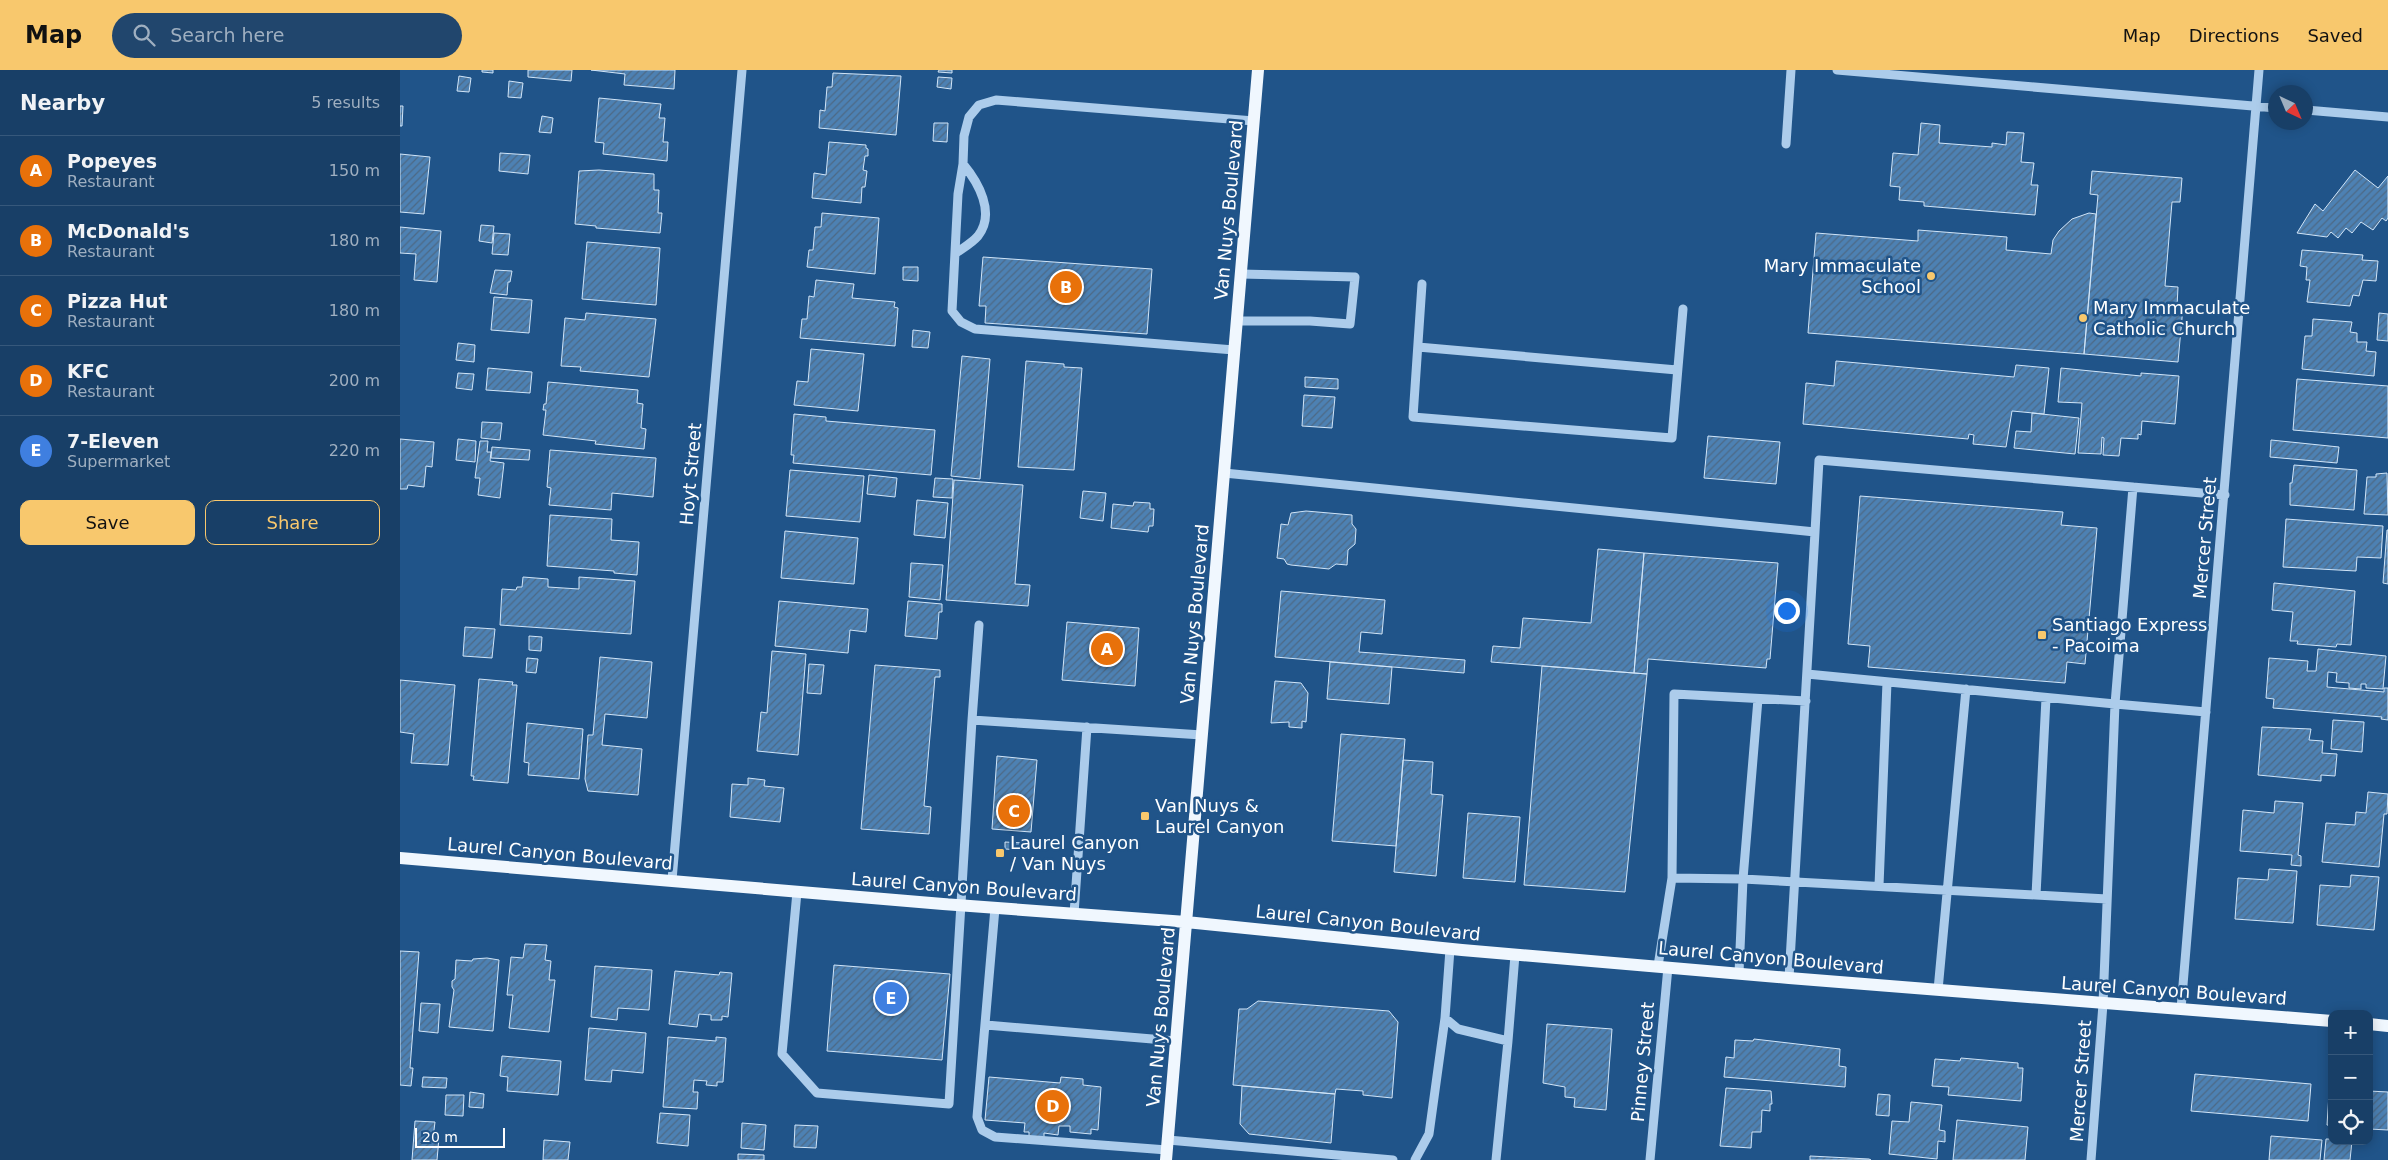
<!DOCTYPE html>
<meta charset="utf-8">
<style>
body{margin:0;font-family:"DejaVu Sans",sans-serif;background:#21466d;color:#f1f3f6}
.controls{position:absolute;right:15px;bottom:15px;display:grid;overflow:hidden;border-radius:10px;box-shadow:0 2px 12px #0003}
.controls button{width:45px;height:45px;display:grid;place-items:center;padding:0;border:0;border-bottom:1px solid #36587b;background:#183f67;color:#f1f3f6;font:25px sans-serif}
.compass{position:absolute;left:1868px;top:15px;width:45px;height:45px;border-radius:50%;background:#183f67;box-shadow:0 2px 12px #0003;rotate:136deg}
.scale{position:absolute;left:15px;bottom:12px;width:90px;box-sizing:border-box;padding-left:5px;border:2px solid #fff;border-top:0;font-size:14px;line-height:18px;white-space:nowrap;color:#fff;-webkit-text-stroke:4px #205489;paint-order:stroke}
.you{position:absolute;left:1386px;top:540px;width:18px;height:18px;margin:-12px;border:4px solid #fff;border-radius:50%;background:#1a73e8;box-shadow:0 0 0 8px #1a73e833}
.badge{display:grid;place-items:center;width:32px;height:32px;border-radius:50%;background:#f8c86d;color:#fff;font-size:16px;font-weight:700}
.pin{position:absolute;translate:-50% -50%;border:2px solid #fff;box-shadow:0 1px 5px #0006}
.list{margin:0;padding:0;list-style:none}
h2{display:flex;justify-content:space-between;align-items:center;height:65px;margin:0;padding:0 20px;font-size:21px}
h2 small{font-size:16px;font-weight:400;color:#9fafc0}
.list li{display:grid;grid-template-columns:32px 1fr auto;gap:15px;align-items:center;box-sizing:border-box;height:70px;padding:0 20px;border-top:1px solid #36587b}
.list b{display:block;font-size:19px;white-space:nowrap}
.list p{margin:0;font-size:16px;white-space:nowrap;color:#9fafc0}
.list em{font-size:16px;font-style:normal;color:#9fafc0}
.actions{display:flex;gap:10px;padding:15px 20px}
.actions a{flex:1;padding:11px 0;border:1px solid #f8c86d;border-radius:10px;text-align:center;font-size:18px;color:#f8c86d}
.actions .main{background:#f8c86d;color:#111}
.icon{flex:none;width:28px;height:28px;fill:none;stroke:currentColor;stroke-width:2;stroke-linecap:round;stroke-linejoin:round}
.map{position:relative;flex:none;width:1988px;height:1090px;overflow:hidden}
header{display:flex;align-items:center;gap:30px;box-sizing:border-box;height:70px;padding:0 25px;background:#f8c86d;color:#111}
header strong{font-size:24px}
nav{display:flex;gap:28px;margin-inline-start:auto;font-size:18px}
.search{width:350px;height:45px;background:#21466d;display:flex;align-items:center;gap:12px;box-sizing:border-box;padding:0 18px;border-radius:28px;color:#9fafc0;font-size:19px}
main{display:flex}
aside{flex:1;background:#183f67}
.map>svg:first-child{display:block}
</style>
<header>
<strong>Map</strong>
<div class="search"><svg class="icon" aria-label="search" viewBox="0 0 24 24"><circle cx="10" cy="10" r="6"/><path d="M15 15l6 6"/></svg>Search here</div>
<nav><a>Map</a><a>Directions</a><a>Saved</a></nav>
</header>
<main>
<aside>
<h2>Nearby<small>5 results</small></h2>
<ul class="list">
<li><span class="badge" style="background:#e8710a">A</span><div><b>Popeyes</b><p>Restaurant</p></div><em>150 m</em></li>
<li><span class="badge" style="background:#e8710a">B</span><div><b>McDonald's</b><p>Restaurant</p></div><em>180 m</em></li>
<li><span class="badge" style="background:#e8710a">C</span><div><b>Pizza Hut</b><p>Restaurant</p></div><em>180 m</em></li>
<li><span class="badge" style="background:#e8710a">D</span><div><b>KFC</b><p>Restaurant</p></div><em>200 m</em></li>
<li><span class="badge" style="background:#3f7fe0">E</span><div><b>7-Eleven</b><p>Supermarket</p></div><em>220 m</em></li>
</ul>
<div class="actions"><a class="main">Save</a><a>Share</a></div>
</aside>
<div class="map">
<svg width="1988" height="1090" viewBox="0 0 1988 1090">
<defs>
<pattern id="building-hatch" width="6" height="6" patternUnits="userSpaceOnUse" patternTransform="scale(1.25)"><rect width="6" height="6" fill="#4d81b3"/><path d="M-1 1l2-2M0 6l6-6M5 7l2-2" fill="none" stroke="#4d6985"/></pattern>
</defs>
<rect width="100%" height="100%" fill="#205489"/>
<path fill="url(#building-hatch)" stroke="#d1e5f8" d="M82,0H93V3L82,2Z
M128,0H172L171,11L128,7Z
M191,0H275L274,19L224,15L225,4Z
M539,0H552V3L538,2Z
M433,3L501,6L496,65L419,58L420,40L425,41L427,17H432Z
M59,6L71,8L69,22L57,21Z
M538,7L552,8L551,19L537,17Z
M109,11L123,13L121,28L108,27Z
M199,28L261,34L259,48H265L263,72H268L267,91L203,84L204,73L195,72Z
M0,36H3L2,56H0Z
M142,46L153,48L151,63L139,62Z
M534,53H548L547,72L533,71Z
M1521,53L1540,55L1539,73L1592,77V73L1606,75L1607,62L1624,63L1621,92L1634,93L1631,115H1638L1635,145L1524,136V132L1499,130L1500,117L1490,116L1493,83L1518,85Z
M429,72L466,75V78L468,79V86H465L463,100L467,101L465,117H462L461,133L412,128L414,103L426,105Z
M100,83L130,85L128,104L99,101Z
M0,84L30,87L24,144L0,142Z
M199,100L254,104V120H259L258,143H262L260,163L196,158V156L175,154L179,101Z
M1955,100L1978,118L1988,106V148L1986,151L1982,148L1973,160L1961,152L1952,163L1946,158L1938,168L1931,162L1927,167L1897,163L1915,134L1923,141Z
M1692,101L1782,108L1780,132H1772L1765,216L1778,217L1777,237H1783L1778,292L1684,284L1698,125L1690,124Z
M422,143L479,148L475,204L407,197L409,180H413L415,157H421Z
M1689,143L1696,144L1684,284L1408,263L1416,163L1518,171V160L1607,167L1606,180L1651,184L1653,170L1659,161L1672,149Z
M81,155L94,156L92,173L79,171Z
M0,157L41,161L37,212L14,210L16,184L0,183Z
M94,163L110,164L108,185L92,184Z
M187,172L260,178L256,235L182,229Z
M1902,180L1963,185L1962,190L1978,191L1976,211L1963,210L1959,226L1953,225L1950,236L1907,232L1910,210H1906L1907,197L1900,196Z
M583,187L752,199L747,264L585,253L586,236H579Z
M503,197H518V211L503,210Z
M95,200L112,201L110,212H108L107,225L90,223Z
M416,210L454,214L452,228L495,232L494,237L498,238L495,276L400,268L402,249H407L409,226L414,227Z
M94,227L132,230L129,263L91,260Z
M186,243L256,249L249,307L180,301L181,297L161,296L165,248L185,250Z
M1979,243L1988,244V271L1977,270Z
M1913,249L1952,252L1950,262L1957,263V272H1967L1966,281L1976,282L1974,306L1902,299L1905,266H1912Z
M513,260L530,262L528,278L512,277Z
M58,273L75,275L74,292L56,290Z
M411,279L464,284L458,341L394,335L397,311L408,312Z
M562,286L590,289L580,409L551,406Z
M626,291L664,294V297L682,298L674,400L618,397Z
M1436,291L1614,307L1616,295L1649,298L1644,344L1612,341L1606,377L1573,374L1574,365L1569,364L1568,369L1403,354L1406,313L1434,316Z
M88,298L132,302L130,323L86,320Z
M1661,298L1741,306V303L1779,306L1775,354L1742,351L1741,365L1738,364V369L1721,368L1719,386L1703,385L1704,368L1702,367L1701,384L1678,383L1682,333L1658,332Z
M58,303L74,304L72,320L56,318Z
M905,307L938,309V319L905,317Z
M1897,309L1988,316V368L1893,360Z
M148,312L238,320L237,333L243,334L241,358L246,359L244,379L195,374L196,371L143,365L146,340H143L144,334H146Z
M904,325L935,327L932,358L902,356Z
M1632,343L1679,348L1675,384L1614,378L1616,361L1631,362Z
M394,344L426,347V351L535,360L531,405L393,393L394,385H391Z
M82,352L102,353L100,370L81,368Z
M1308,366L1380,372L1376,414L1304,408Z
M0,369L34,372L32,397L26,396L24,417L8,415L7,419H0Z
M58,369L76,371L75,392L56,390Z
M1871,370L1939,377L1937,393L1870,387Z
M80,371H88L87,382H91L90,391L104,393L100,428L78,425L80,408H75Z
M92,377L130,380L129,390L91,388Z
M150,380L256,388L253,427L212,423L211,440L149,435L151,418L147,417Z
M1894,395L1957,400L1954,440L1890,435V413H1892Z
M390,400L464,406L460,452L386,446Z
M1987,403L1988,445L1964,444L1967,407H1976V404Z
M469,405L497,408L495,427L467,424Z
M535,408L553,409L552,428L533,427Z
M554,410L623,415L615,514L630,515L628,536L546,530Z
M683,421L706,423L703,451L680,448Z
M1460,426L1663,442L1661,455L1697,458L1685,594L1667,592L1665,613L1468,597L1470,576L1448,574Z
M517,430L548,433L545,468L514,465Z
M734,432L750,433V439H754L753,456H749L748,462L711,458L713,434L733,436Z
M906,441L952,445V454L956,459L955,474L948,480L947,495L936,494L929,499L891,495L887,494L884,489L877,488L881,454L888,455L891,443Z
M150,445L212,449L211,470L239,472L237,505L214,503V501L147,496Z
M1886,449L1983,456L1981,488L1957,487L1956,501L1883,497Z
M1987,460H1988V514L1983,513Z
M385,461L458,468L454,514L381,508Z
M1198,479L1244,483L1234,603L1091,592L1093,576L1120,578L1123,548L1191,553Z
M1244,483L1378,493L1370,589H1367L1366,598L1248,589L1247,604L1234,603Z
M511,493L543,495L540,530L509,527Z
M123,507L148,509V517L179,519V507L235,511L231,564L100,555L102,519L116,520L117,517H122Z
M1874,513L1955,521L1951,575L1937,574L1936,577L1897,574L1898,571H1890L1893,542L1872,540Z
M881,521L985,530L982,564L961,562L959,582L1065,590L1064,603L875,587Z
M379,531L468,539L466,562L450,560L448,583L375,576Z
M508,531L542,534V542H539L537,569L505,566Z
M667,552L739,558L735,616L662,610Z
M65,557L95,559L92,588L63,586Z
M129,566L142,567L141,581L129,580Z
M1918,579L1986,586L1983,619L1966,618V614H1961V619L1949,618V613L1936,612L1937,603L1928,602L1927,617L1984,622V618H1988V650L1981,649L1982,647L1873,638L1874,629L1866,628L1869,588L1908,591L1907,601H1916Z
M372,581L406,584L398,685L357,681L361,642L367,643Z
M200,587L252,592L247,648L205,644L202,675L242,679L238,725L188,721L185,709L188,665H193Z
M127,588L138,589L136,603L126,602Z
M930,592L992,597L989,634L927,629Z
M409,594L424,595L421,624L407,623Z
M475,595L540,600V607H535L524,736L531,737L529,764L461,759Z
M1142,596L1247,604L1225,822L1124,815Z
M79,609L113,612L112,615H117L108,713L73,710L74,706H71Z
M0,610L55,615L48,695L11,693L14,664L0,662Z
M875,611L901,613L908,623L906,652L902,651V658L889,657V652L871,653Z
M1933,650L1964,652L1962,682L1931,679Z
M127,653L183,659L179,709L128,705L129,693L124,692Z
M1862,657L1911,659L1909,670L1923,671L1922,683L1937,684L1935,706L1921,705V711L1858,705Z
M941,664L1005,669L996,776L932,771Z
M597,686L637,690L631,762L592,759Z
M1003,690L1033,692L1031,724L1043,725L1036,806L994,802Z
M348,708L365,710L364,716L384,718L380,752L330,747L332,714L348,715Z
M1968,722L1988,724L1987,744H1984L1979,797L1922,792L1926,753L1955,755L1956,742L1966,743Z
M1875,731L1903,733L1898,785L1901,786V796L1891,795L1892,785L1840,781L1843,740L1874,743Z
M1068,743L1120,747L1115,812L1063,808Z
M605,772L623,773L622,780L605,779Z
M1869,799L1897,801L1893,853L1835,849L1838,808L1868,810Z
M1951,805L1979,807L1974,860L1917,855L1920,815L1950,817Z
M125,874L147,875L145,890L151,891L149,910H155L149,962L109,958L113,925H107L111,887L123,888Z
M0,881L19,882L10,998H13L11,1016L0,1015Z
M87,888L99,890L93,961L49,957L54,920L52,917V911L55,909L56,890L72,891L73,889Z
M434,895L550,904L542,990L427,981Z
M195,896L252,900L249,940L218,938L217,950L191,947Z
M275,901L319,905L320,902L332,903L328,947L322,946V950H311V945L299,944L297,957L269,954Z
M858,931L989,941L998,952L992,1028L963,1025V1021L936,1019L935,1024L833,1015L839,939H847Z
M21,933L40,934L38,963L19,961Z
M1147,954L1212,959L1206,1040L1174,1037L1175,1028L1165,1027V1017L1143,1013Z
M189,958L246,963L243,1003L212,1000L211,1012L185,1010Z
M268,967L316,971V967L326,968L323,1012H317V1016L306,1015L307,1011L294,1010L293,1022H298L297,1039L263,1037Z
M1354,969L1440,979L1439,996L1446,997L1445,1017L1324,1007L1326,987L1334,988L1335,970L1353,971Z
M102,986L161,991L158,1025L107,1021L108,1007L100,1006Z
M1561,988L1618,993V998H1623L1621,1031L1548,1025L1549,1017L1532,1016L1535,989L1560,991Z
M1795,1004L1911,1014L1908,1051L1791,1041Z
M23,1007L47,1008L46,1018L22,1017Z
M589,1007L660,1013L661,1007L683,1009V1015L701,1017L698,1060L691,1059V1064L670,1062V1056H659L658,1065L644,1063V1069L629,1068V1062H624L625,1053L585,1050Z
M842,1016L935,1024L931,1073L849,1064L840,1054Z
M1326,1018L1371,1021L1372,1034H1370V1041L1362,1040L1361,1062H1352L1351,1078L1320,1076Z
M1969,1021L1988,1022V1060L1969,1059Z
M70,1022L84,1024L83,1038L69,1037Z
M1478,1024L1490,1025L1489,1046L1476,1045Z
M1929,1024L1932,1025V1056L1927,1055Z
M46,1025H64L63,1046L45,1045Z
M1511,1032L1542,1035L1539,1060L1545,1061V1072L1538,1071L1537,1089L1489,1084L1492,1051L1509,1052Z
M260,1043L290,1045L288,1076L257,1073Z
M1557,1050L1628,1057L1625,1090H1553Z
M15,1051L35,1052L33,1068H39L37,1090H12Z
M342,1053L366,1055L364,1080L341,1078Z
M395,1055L418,1056L416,1078L394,1077Z
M1871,1066L1922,1070L1920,1090H1869Z
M1926,1069H1932V1071H1952L1950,1090H1924Z
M144,1070L170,1072L168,1090H143Z
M338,1084L364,1085V1090H338Z
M1410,1086L1469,1089L1471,1090H1410Z"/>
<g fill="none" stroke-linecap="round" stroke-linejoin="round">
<path stroke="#accceb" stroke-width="9" d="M1437,0L1876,38
M1906,40L1988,47
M1386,74L1391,0
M556,183C563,178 572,173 578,166C596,143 578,112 563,94
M1022,214L1013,347L1272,368L1283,239
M837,251H910L950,254L955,207L841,204
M1018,277L1277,300
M834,280L575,259L561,252L552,241L558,124L563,94L564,66L569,47L579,35L596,30L854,51
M824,403L1415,462L1419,390L1825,425
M1733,417L1715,634L1806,642
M1407,604L1715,634L1703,934L1691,1090
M572,650L579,555
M1272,808L1343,809L1358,629
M272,810L342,0
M1479,816L1487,612
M397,822L382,984L417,1023L549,1034L572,650L802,665
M1636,825L1707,829
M595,838L577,1047L582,1060L595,1067L767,1080
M674,844L687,657
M1258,896L1272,808L1274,624L1406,631
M1339,903L1343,809L1636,825L1646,628
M1389,908L1415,462
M1538,920L1566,619
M1781,939L1859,0
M1045,948L1050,879
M586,955L776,971
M1108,971L1115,885
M768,1070L993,1090
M1015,1090L1029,1064L1045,948L1058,959L1108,971L1096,1090
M1250,1090L1268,897"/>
<path stroke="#f0f7fe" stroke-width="12" d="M0,788L543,834L786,852L1062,880L1389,908L1932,951
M1969,954L1988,956
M766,1090L858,0"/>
</g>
<g fill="#f8c86d" stroke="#205489" stroke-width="2">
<circle cx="1531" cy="206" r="5"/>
<circle cx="1683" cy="248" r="5"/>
<rect x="1637" y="560" width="10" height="10" rx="2.5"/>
<rect x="740" y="741" width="10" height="10" rx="2.5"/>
<rect x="595" y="778" width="10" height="10" rx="2.5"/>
</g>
<g text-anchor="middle" stroke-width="5" stroke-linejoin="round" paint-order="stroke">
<g font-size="18" fill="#fff" stroke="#205489">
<text transform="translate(829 140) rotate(-85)" y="6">Van Nuys Boulevard</text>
<text transform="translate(291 404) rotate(-85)" y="6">Hoyt Street</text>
<text transform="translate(1805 468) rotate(-85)" y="6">Mercer Street</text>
<text transform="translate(795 544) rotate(-85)" y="6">Van Nuys Boulevard</text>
<text transform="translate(160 784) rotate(5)" y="6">Laurel Canyon Boulevard</text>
<text transform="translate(564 817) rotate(4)" y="6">Laurel Canyon Boulevard</text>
<text transform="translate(968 853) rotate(6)" y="6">Laurel Canyon Boulevard</text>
<text transform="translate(1371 888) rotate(5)" y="6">Laurel Canyon Boulevard</text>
<text transform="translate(1774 921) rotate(4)" y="6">Laurel Canyon Boulevard</text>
<text transform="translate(761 947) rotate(-85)" y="6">Van Nuys Boulevard</text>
<text transform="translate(1243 992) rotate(-85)" y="6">Pinney Street</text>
<text transform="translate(1681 1011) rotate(-86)" y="6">Mercer Street</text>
</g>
<g font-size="18" fill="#fff" stroke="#205489" text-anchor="start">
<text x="1521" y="202" text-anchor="end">Mary Immaculate<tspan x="1521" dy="21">School</tspan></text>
<text x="1693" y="244">Mary Immaculate<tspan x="1693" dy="21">Catholic Church</tspan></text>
<text x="1652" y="561">Santiago Express<tspan x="1652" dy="21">- Pacoima</tspan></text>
<text x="755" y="742">Van Nuys &amp;<tspan x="755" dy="21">Laurel Canyon</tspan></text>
<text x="610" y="779">Laurel Canyon<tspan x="610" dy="21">/ Van Nuys</tspan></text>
</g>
</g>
</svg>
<div class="controls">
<button>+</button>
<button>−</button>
<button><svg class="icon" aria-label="locate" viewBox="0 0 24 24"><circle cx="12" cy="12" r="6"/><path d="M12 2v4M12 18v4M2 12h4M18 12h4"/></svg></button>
</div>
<svg class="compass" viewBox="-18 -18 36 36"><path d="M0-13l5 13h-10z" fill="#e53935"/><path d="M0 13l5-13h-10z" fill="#9fafc0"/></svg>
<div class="scale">20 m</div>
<div class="you"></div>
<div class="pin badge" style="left:707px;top:579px;background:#e8710a">A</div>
<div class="pin badge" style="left:666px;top:217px;background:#e8710a">B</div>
<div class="pin badge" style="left:614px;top:741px;background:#e8710a">C</div>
<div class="pin badge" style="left:653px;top:1036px;background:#e8710a">D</div>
<div class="pin badge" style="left:491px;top:928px;background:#3f7fe0">E</div>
</div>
</main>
